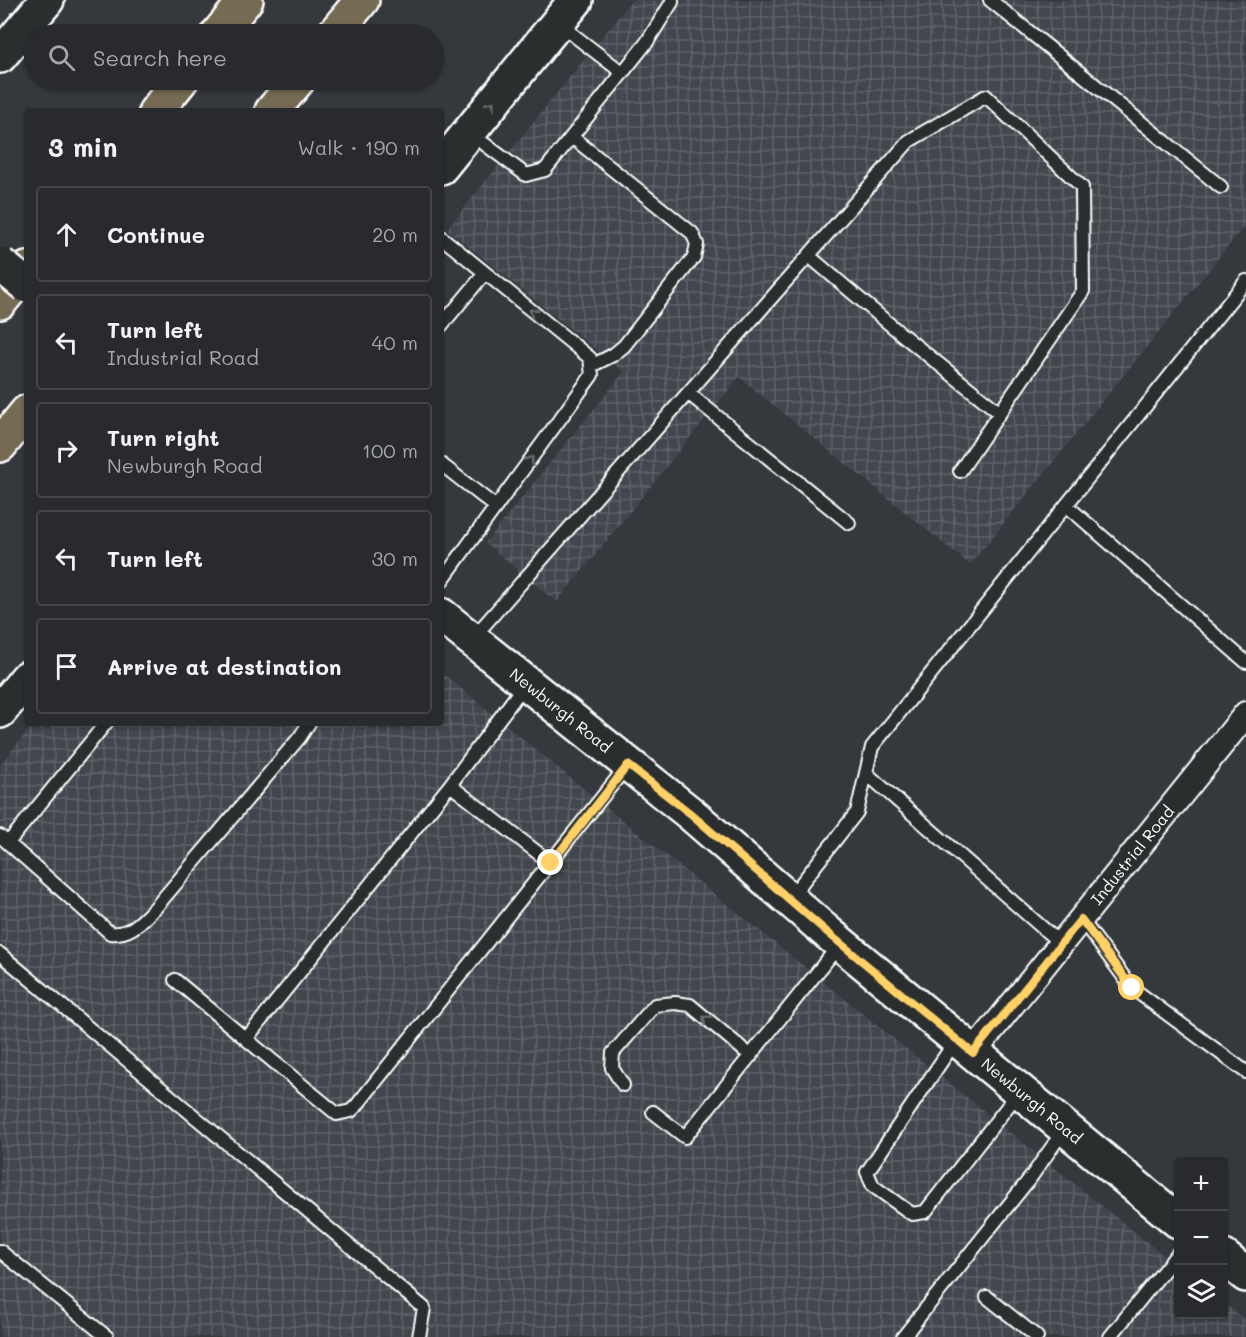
<!DOCTYPE html>
<meta charset="utf-8">
<style>
body{margin:0;font-family:Mali,sans-serif;background:#303236;color:#f1f3f6}
.controls{position:absolute;right:18px;bottom:18px;display:grid;overflow:hidden;border-radius:6px;box-shadow:0 2px 4px #0004}
.controls button{width:54px;height:54px;display:grid;place-items:center;padding:0;border:0;border-bottom:2px solid #44464a;background:#282a2e;color:#f1f3f6;font:30px sans-serif}
.stop{position:absolute;width:18px;height:18px;margin:-14px;border:4px solid #ffd166;border-radius:50%;background:#fff}
.stop.end{background:#ffd166;border-color:#fff;box-shadow:0 2px 6px #0008}
.list{margin:0;padding:0;list-style:none}
h2{display:flex;justify-content:space-between;align-items:center;height:78px;margin:0;padding:0 24px;font-size:26px}
h2 small{font-size:20px;font-weight:400;color:#a5a7aa}
.list li{display:grid;grid-template-columns:39px 1fr auto;gap:18px;align-items:center;box-sizing:border-box;height:96px;margin:0 12px 12px;padding:0 12px;border:2px solid #44464a;border-radius:6px}
.list b{display:block;font-size:22px;white-space:nowrap}
.list p{margin:0;font-size:20px;white-space:nowrap;color:#a5a7aa}
.list em{font-size:20px;font-style:normal;color:#a5a7aa}
.icon{flex:none;width:33px;height:33px;fill:none;stroke:currentColor;stroke-width:2;stroke-linecap:round;stroke-linejoin:round}
.map{position:relative;flex:none;width:1246px;height:1337px;overflow:hidden}
.search{position:absolute;background:#282a2e;box-shadow:0 2px 4px #0004;left:24px;top:24px;width:420px;height:66px;display:flex;align-items:center;gap:15px;box-sizing:border-box;padding:0 21px;border-radius:33px;color:#a5a7aa;font-size:22px}
.panel{position:absolute;background:#282a2e;box-shadow:0 2px 4px #0004;left:24px;top:108px;width:420px;height:618px;border-radius:6px}
.map>svg:first-child{display:block}
</style>
<div class="map">
<svg width="1246" height="1337" viewBox="0 0 1246 1337">
<defs>
<pattern id="industrial-grid" width="8" height="8" patternUnits="userSpaceOnUse" patternTransform="scale(1.5)"><rect width="8" height="8" fill="#43464e"/><path d="M0 4h8M4 0v8" fill="none" stroke="#5f6269"/></pattern>
</defs>
<rect width="100%" height="100%" fill="#35383d"/>
<filter id="ink" filterUnits="userSpaceOnUse"><feTurbulence type="fractalNoise" baseFrequency=".0167" numOctaves="2"/><feDisplacementMap in="SourceGraphic" scale="12" xChannelSelector="R" yChannelSelector="G"/><feConvolveMatrix kernelMatrix="1 2 1 2 8 2 1 2 1" color-interpolation-filters="sRGB"/></filter>
<g filter="url(#ink)">
<path fill="url(#industrial-grid)" d="M632,0H1246V224L970,565L739,377L557,602L485,543L624,372L447,229Z
M441,672L612,812L1178,1267V1314H1224V1303L1246,1321V1337H0V765L34,723H441Z"/>
<g fill="none" stroke-linecap="round" stroke-linejoin="round">
<defs>
<path id="lane" d="M990,0L1221,187
M559,24L623,73
M470,133L526,175L545,170L647,42L672,2V0
M572,137L692,233L697,244L694,257L624,346L613,355L591,366
M441,237L590,358L592,375L441,582
M809,256L900,333L1000,413
M441,326L485,273
M688,393L849,523
M441,464L496,507
M1066,505L1246,662
M472,639L909,141L986,96L1082,187L1083,291L960,471
M525,684L450,785L246,1039L337,1114L351,1111L357,1105L627,766
M866,773L1061,944
M450,785L551,863
M0,836L110,933C132,935 141,921 156,907L300,737L309,723
M8,843L106,723
M790,898L857,812L872,747L1246,281
M1081,919L1132,988L1246,1072
M0,954L424,1308L419,1337
M175,980L246,1039
M956,1040L867,1172L873,1186L912,1214L925,1212L1019,1092
M623,1085L612,1068L613,1053L655,1005L675,1003L690,1005L751,1056
M653,1112L685,1137L840,944
M0,1251L107,1337
M987,1297L1037,1337
M903,1337L1031,1177L1064,1130
M1110,1337L1178,1253"/>
<g id="street">
<path id="s1" d="M973,1053L1246,714"/>
</g>
<g id="secondary">
<path d="M0,56L47,0"/>
<path d="M441,167L576,0"/>
<path id="s2" d="M441,615L691,814L828,933L1178,1221"/>
<path d="M0,711L27,678"/>
<path d="M1224,1257L1246,1275"/>
</g>
<path id="highway" d="M218,34L246,0
M334,34L362,0
M156,111L181,80
M272,111L298,80
M0,302L27,269
M0,445L27,412"/>
</defs>
<use href="#lane" stroke="#fff" stroke-width="16"/>
<use href="#street" stroke="#fff" stroke-width="28"/>
<use href="#secondary" stroke="#fff" stroke-width="38"/>
<use href="#highway" stroke="#fff" stroke-width="38"/>
<use href="#lane" stroke="#2a2d2e" stroke-width="12"/>
<use href="#street" stroke="#2a2d2e" stroke-width="24"/>
<use href="#secondary" stroke="#2a2d2e" stroke-width="33"/>
<use href="#highway" stroke="#746b52" stroke-width="33"/>
<defs>
<path id="secondary-bridge" d="M0,264L27,286"/>
</defs>
<use href="#secondary-bridge" stroke="#fff" stroke-width="38" stroke-linecap="butt"/>
<use href="#secondary-bridge" stroke="#2a2d2e" stroke-width="33"/>
</g>
<defs><path id="oneway-chevron" d="M-2-3.5L2.5 0L-2 3.5" fill="none" stroke-width="1.6" stroke-linecap="round" stroke-linejoin="round" transform="scale(1.5)"/></defs>
<g stroke="#6a6c6d">
<use href="#oneway-chevron" transform="translate(491 105) rotate(-51)"/>
<use href="#oneway-chevron" transform="translate(533 312) rotate(-141)"/>
<use href="#oneway-chevron" transform="translate(530 460) rotate(-54)"/>
<use href="#oneway-chevron" transform="translate(706 1019) rotate(-140)"/>
</g>
</g>
<g fill="none" stroke-linecap="round" stroke-linejoin="round" filter="url(#ink)">
<path stroke="#ffd166" stroke-width="8" d="M551,863L628,765L691,814L828,933L973,1053L1081,919L1132,988"/>
</g>
<g text-anchor="middle" stroke-width="4.5" stroke-linejoin="round" paint-order="stroke">
<g font-size="16" fill="#fff" stroke="#2a2d2e">
<text dy="6" stroke="none"><textPath href="#s2" startOffset="153">Newburgh Road</textPath></text>
<text dy="6" stroke="none"><textPath href="#s1" startOffset="254">Industrial Road</textPath></text>
<text dy="6" stroke="none"><textPath href="#s2" startOffset="765">Newburgh Road</textPath></text>
</g>
</g>
</svg>
<div class="controls">
<button>+</button>
<button>−</button>
<button><svg class="icon" aria-label="layers" viewBox="0 0 24 24"><path d="M12 4l9 5-9 5-9-5zM3 14l9 5 9-5"/></svg></button>
</div>
<div class="stop" style="left:1132px;top:988px"></div>
<div class="stop end" style="left:551px;top:863px"></div>
<div class="search"><svg class="icon" aria-label="search" viewBox="0 0 24 24"><circle cx="10" cy="10" r="6"/><path d="M15 15l6 6"/></svg>Search here</div>
<section class="panel">
<h2>3 min<small>Walk · 190 m</small></h2>
<ul class="list">
<li><svg class="icon" aria-label="ahead" viewBox="0 0 24 24"><path d="M12 20V5M6 11l6-6 6 6"/></svg><div><b>Continue</b></div><em>20 m</em></li>
<li><svg class="icon" aria-label="left" viewBox="0 0 24 24"><path d="M17 20v-9H6M10 6l-5 5 5 5"/></svg><div><b>Turn left</b><p>Industrial Road</p></div><em>40 m</em></li>
<li><svg class="icon" aria-label="right" viewBox="0 0 24 24"><path d="M7 20v-9h11M14 6l5 5-5 5"/></svg><div><b>Turn right</b><p>Newburgh Road</p></div><em>100 m</em></li>
<li><svg class="icon" aria-label="left" viewBox="0 0 24 24"><path d="M17 20v-9H6M10 6l-5 5 5 5"/></svg><div><b>Turn left</b></div><em>30 m</em></li>
<li><svg class="icon" aria-label="arrive" viewBox="0 0 24 24"><path d="M6 21V4h12l-3 4 3 4H6"/></svg><div><b>Arrive at destination</b></div></li>
</ul>
</section>
</div>
